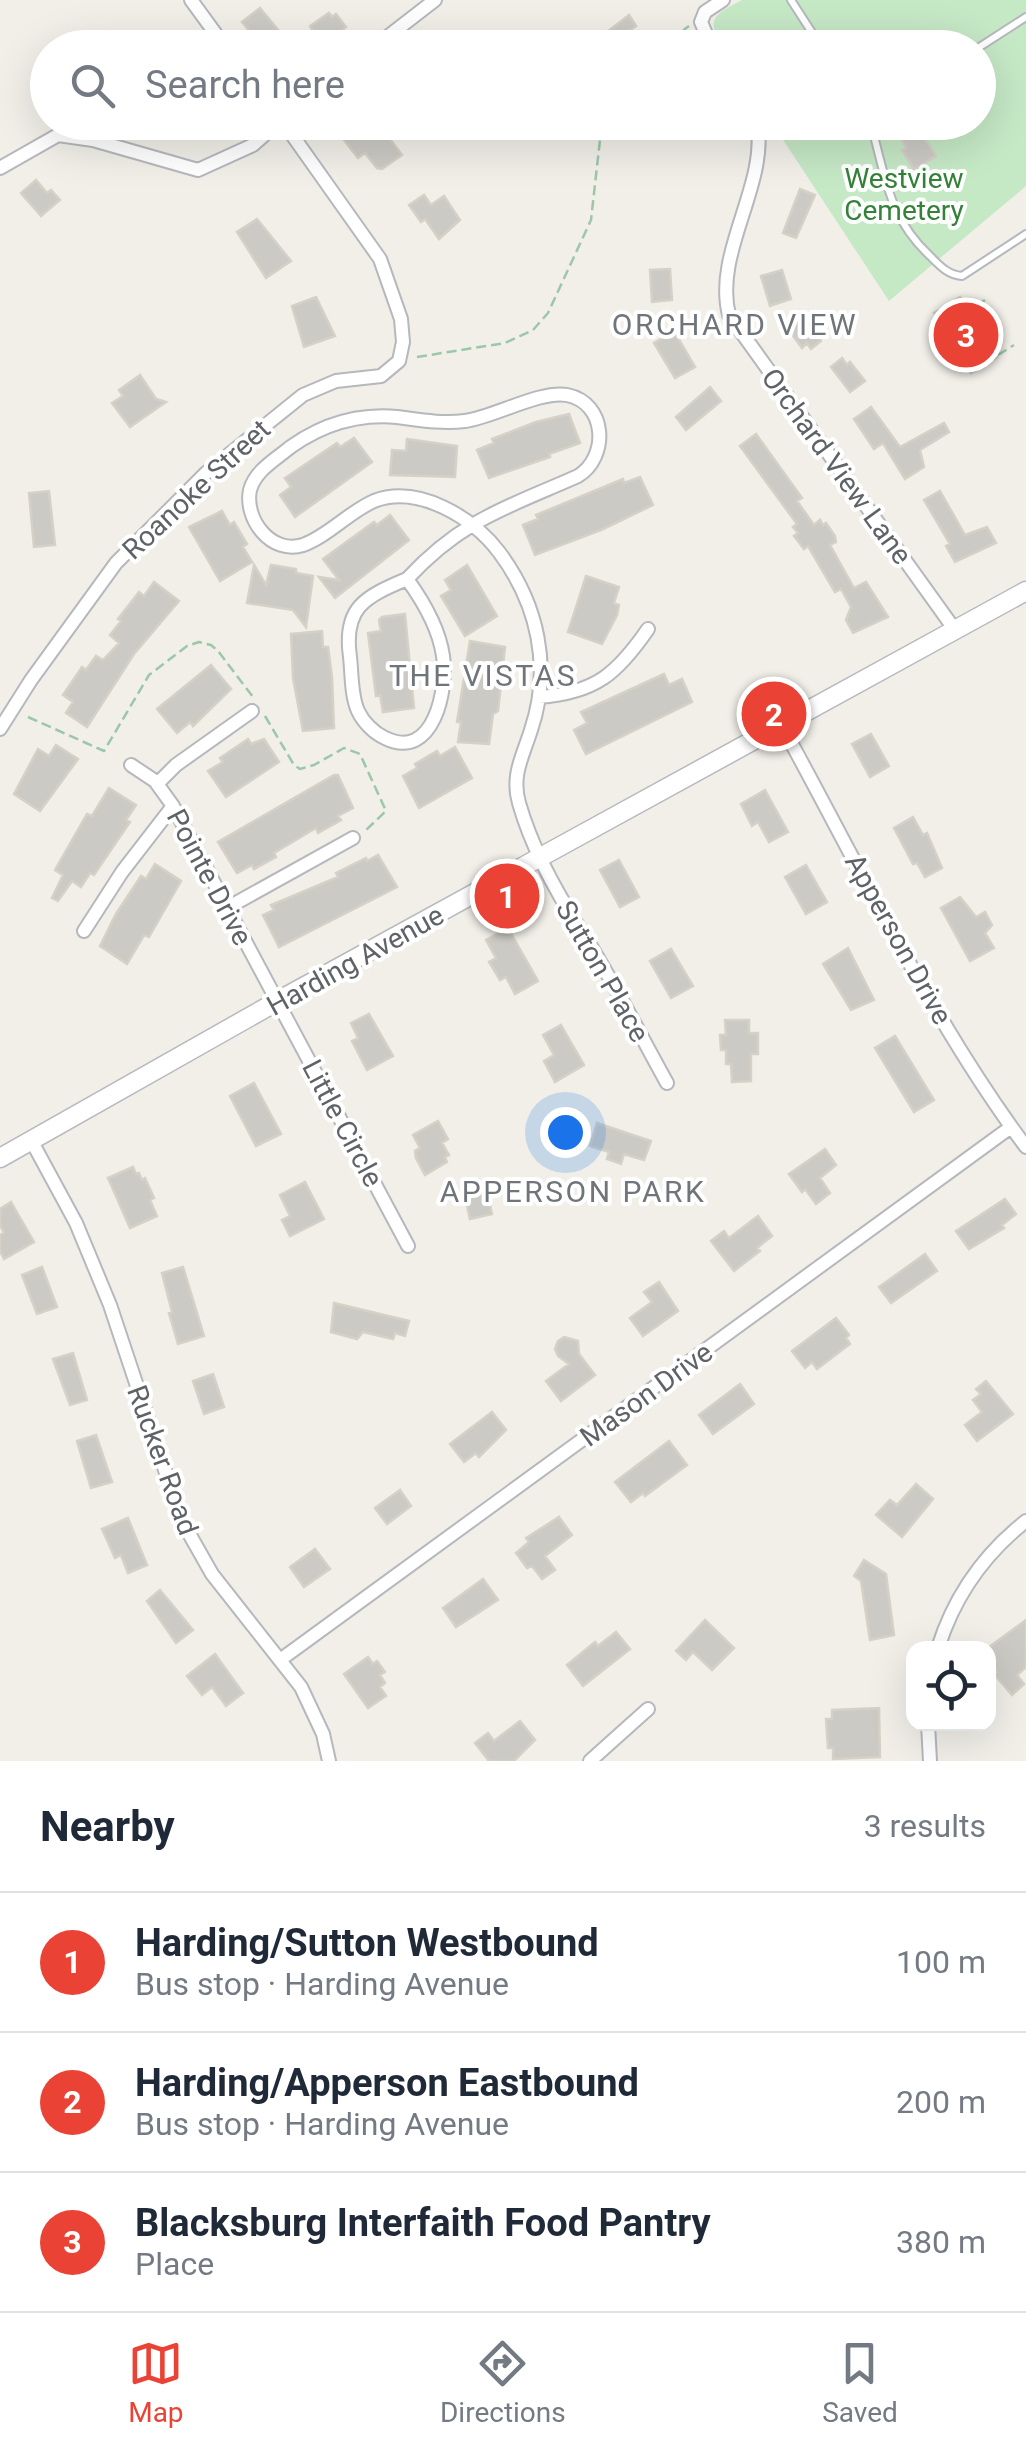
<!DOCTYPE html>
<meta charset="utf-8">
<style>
body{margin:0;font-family:Roboto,sans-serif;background:#f6f6f7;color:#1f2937}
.controls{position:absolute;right:30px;bottom:30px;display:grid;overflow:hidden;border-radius:20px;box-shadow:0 10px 40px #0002}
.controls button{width:90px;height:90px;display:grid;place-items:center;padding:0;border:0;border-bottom:2px solid #e0e1e3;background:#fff;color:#1f2937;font:50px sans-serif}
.you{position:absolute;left:565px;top:1132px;width:35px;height:35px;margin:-25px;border:8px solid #fff;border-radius:50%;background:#1a73e8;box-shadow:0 0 0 15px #1a73e833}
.badge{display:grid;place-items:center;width:65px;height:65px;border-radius:50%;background:#ea4335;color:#fff;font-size:32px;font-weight:700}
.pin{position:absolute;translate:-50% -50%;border:5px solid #fff;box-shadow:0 2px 10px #0006}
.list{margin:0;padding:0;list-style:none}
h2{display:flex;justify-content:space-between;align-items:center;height:130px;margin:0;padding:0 40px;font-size:42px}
h2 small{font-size:32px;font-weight:400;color:#747a83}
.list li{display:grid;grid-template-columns:65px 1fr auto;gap:30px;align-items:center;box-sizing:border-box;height:140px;padding:0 40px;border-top:2px solid #e0e1e3}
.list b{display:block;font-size:38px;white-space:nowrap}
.list p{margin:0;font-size:32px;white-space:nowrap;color:#747a83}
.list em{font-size:32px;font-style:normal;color:#747a83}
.icon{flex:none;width:55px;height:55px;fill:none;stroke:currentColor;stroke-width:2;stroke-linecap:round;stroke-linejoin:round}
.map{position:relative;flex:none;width:1026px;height:1761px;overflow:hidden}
.search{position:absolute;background:#fff;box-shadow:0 10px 40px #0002;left:30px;right:30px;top:30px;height:110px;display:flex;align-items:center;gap:25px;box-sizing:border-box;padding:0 35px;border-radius:55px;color:#747a83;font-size:38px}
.sheet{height:550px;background:#fff}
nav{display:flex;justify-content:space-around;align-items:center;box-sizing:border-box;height:140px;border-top:2px solid #e0e1e3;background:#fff;font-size:28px;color:#747a83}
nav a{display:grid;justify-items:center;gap:5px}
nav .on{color:#ea4335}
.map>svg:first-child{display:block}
</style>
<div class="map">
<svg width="1026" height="1761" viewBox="0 0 1026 1761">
<rect width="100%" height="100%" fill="#f1efe8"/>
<path fill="#c5e8c5" d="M742,0H1026V186L889,301L772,123L978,122V48L723,47C704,18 716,14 742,0Z"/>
<path fill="#cccac5" stroke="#d6d1c6" stroke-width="2.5" d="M260,8L284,37L269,48H263L242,22Z
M329,13L332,17L336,14L346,27L319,47L311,37L315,34L310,26Z
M629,15L636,26L628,32L640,48H618L607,32Z
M341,122H377L402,155L382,169L377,168L365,153L358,158L344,140L350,135Z
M908,124L920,138L923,136L936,156L914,170L902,150L906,148L897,130Z
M36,180L47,193L51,190L60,200L41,216L21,193Z
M800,189L815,195L796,238L783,233Z
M424,195L431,205L444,196L460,220L439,239L425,219L421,222L409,205Z
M257,219L291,261L266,278L237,232Z
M670,269L672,300L652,302L650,270Z
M782,270L791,299L770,306L761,276Z
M316,297L335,336L304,347L292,306Z
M960,297L997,357L971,373L934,313Z
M804,313L821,341L811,349L807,343L802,348L786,326Z
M674,331L695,367L675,378L654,343Z
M842,358L847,365L850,362L865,381L850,392L831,367Z
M140,375L156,399L166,402L130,427L112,403L123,396L119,390Z
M710,387L721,401L686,430L676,417Z
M871,407L900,447L944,423L949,432L920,450L924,467L905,479L883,443L874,449L854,419Z
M569,414L580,443L549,454L550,457L489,478L477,450L494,443L492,439L536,422Z
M756,434L802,498L797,501L814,525L820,520L823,525L826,523L835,536L836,542L830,545L854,588L866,582L888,617L853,633L846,620L851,607L841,589L835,592L808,546L804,549L794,536L798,533L793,527L797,524L740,446Z
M354,438L372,462L295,517L280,495L291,487L285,478L337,443L340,447Z
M407,439L457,446L455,477L390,475L392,450L406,451Z
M640,477L653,505L601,530L535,555L523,525L538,519L536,515L623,479L624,483Z
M49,491L55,545L34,547L29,493Z
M940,491L965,535L987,527L996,543L955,562L946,546L950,544L924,500Z
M222,511L230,525L234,522L247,544L243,547L252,562L220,581L189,527Z
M390,515L409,540L335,598L319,577L339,580L323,559L374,522L377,525Z
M254,565L266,585L271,565L296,569V573L313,576L306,627L293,610L247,603Z
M467,565L497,616L465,636L441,596L451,590L445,580Z
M586,576L619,587L614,603L619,605L617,615L602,644L568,632Z
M154,582L179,601L134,654L87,727L66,713L73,702L63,695L82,667L86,670L96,656L103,660L119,643L110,635L121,621L118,619L139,592L144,596Z
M405,614L414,708L383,712L380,695L376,696L368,633L381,631L379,620L382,617Z
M322,631L323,647H328L332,677L334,728L303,731L293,678L291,634Z
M470,641L505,647L498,711L493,714L489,744L458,742L461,722H457Z
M211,665L231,689L193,726L190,722L177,733L157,709Z
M664,674L669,685L682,679L692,702L586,754L574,730L587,723L581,712Z
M871,734L889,766L870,777L852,744Z
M248,739L251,744L264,739L279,762L226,797L208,771L223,762L220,758Z
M56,745L78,759L40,811L14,794L38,749L49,756Z
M455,747L472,778L419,808L403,776L417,768L415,764L437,751L440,756Z
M334,775H338L353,808L338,816L341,820L318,833L316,828L274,853L276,857L254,869L252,865L237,873L218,842Z
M109,788L136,805L126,820L130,822L94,875L90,873L81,887L72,881L58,901L52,898L63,875L55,870L87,814L92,816Z
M765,790L788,832L769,842L758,822L752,826L741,804Z
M913,817L923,835L927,833L942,868L925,877L917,863L913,864L894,828Z
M378,855L397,887L279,947L263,915L274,910L271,905L338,877L336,873L366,858L367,861Z
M619,860L639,897L620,907L600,870Z
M155,864L181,881L149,937L144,935L127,964L100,946L116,914L141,876L146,879Z
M806,865L827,902L806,914L785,877Z
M960,897L976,917L985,912L992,925L985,933L994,948L970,961L941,908Z
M508,928L538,981L515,994L506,977L500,980L489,962L496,958L486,940Z
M848,948L874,1000L851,1010L823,964Z
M671,949L693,986L671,998L650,961Z
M369,1014L393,1056L367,1070L352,1041L358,1038L351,1023Z
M725,1020H749V1033H758V1054H751V1081L732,1082L731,1064H726V1050H721L720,1035H726Z
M561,1025L584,1065L555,1082L544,1061L554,1055L543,1035Z
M895,1036L934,1100L914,1112L875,1048Z
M254,1083L281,1134L256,1146L230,1096Z
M438,1121L448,1139L442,1143L449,1155L445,1157L447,1162L425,1175L416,1158L415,1151L420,1148L413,1135Z
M597,1123L651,1141L644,1160L624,1154L621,1164L607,1159L609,1152L590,1146Z
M825,1149L836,1165L820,1178L830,1193L816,1204L805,1189L802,1192L789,1174Z
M133,1167L136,1174L139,1173L142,1180L145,1178L154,1198L150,1200L157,1216L130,1228L108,1178Z
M305,1182L324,1219L290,1236L282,1220L290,1216L280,1195Z
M486,1187L492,1214L470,1219L464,1192Z
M1005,1199L1016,1214L1002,1225L1004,1228L969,1249L956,1231Z
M11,1202L34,1242L4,1259L0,1251V1235L4,1233L0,1225V1209Z
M758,1216L772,1236L757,1248L760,1251L734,1271L711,1241L724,1231L729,1238Z
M925,1254L937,1271L891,1303L879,1287Z
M42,1267L57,1307L37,1314L22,1275Z
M183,1267L204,1336L178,1344L169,1313L172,1312L162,1273Z
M659,1282L678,1311L643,1336L630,1318L652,1302L644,1292Z
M334,1303L409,1321L405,1336L395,1333L393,1339L363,1332L357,1339L331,1332Z
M836,1318L849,1335L846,1338L850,1344L817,1369L812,1362L805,1368L792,1351Z
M564,1337L578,1341L579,1354L595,1375L561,1401L546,1381L569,1364L558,1356L555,1349L558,1341Z
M73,1353L87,1400L70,1405L53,1359Z
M213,1374L224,1407L204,1414L193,1381Z
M986,1381L1013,1414L977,1441L965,1425L982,1412L973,1400L981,1394L976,1389Z
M740,1384L754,1404L713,1434L699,1415Z
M492,1412L506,1430L479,1457L476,1453L464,1462L450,1444Z
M96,1435L112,1482L91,1488L77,1441Z
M669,1441L687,1465L645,1496L643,1493L631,1502L615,1482Z
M916,1484L933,1499L902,1537L876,1515L890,1500L897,1505Z
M400,1490L411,1506L387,1524L375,1508Z
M559,1517L572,1535L545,1556L555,1570L542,1579L532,1566L527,1568L516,1553L529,1542L526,1538Z
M128,1518L147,1565L128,1573L121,1555L115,1558L102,1529Z
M315,1549L330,1569L304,1587L290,1567Z
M864,1560L886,1574L894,1635L870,1640L861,1581L854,1576Z
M483,1579L498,1600L456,1627L443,1608Z
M160,1590L193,1630L176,1643L147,1601Z
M705,1620L734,1648L712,1670L693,1652L686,1660L676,1651Z
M1026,1620V1667L1017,1675L1024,1684L1012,1695L994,1674L997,1672L988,1663V1648Z
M616,1632L630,1649L583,1686L567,1665L595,1642L598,1646Z
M215,1654L243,1693L226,1706L212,1687L202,1695L187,1676Z
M368,1657L373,1664L377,1661L385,1672L380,1675L385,1683L380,1687L386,1696L368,1708L344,1674Z
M879,1708L880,1757L833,1759V1748H828L826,1719H832V1710Z
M520,1721L535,1740L514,1761H489L475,1743L488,1733L494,1741Z"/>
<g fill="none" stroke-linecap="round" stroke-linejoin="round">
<defs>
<path id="lane" d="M791,0L822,48
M978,48L1026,17
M870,122C886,175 887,216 930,256C940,266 948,275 962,276L1026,234"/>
<path id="street" d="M191,0L226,48
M373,48L435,0
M712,48L701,22L705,12L723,0
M757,122C769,184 713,252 729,315L955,630
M0,168L58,135L93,140L198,170L253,145L279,122
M407,579C463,519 506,508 578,476C609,457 607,403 567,395C541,390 494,417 465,421C442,424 420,420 397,417C352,413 314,427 279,456C267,465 254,475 250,490C244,519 271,555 303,545C328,536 349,512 374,501C419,484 473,518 499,552C538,604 552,668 531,730C523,756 511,775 519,803C532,849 556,892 582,932C613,980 639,1033 667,1083
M407,579C423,601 439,628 443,656C448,688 434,762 385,738C374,733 363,722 358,711C351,696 352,674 350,657C343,608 364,597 407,579Z
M539,697C595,693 617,674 648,629
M782,726C860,867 929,1017 1026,1147
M0,729L31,680L116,563L206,473L303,395L336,381L381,376L399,361L403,342L401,319L380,259L283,122
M131,765L155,781L173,806L408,1246
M157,784L176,765L252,711
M227,908L353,838
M84,931L122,872L173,806
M31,1140L76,1223L110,1305L182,1521L212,1574L301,1687L323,1734L329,1761
M938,1648C954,1597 984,1554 1026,1521
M280,1660L1011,1127
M928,1724L930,1761
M590,1761L648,1709"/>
<path id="secondary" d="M0,1158L276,1002L1026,591"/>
</defs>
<use href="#lane" stroke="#b5b8bc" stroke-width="10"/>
<use href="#street" stroke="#b5b8bc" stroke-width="16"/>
<use href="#secondary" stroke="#b6babf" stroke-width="21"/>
<path stroke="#9cc7a9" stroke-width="2.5" stroke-dasharray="10 5" stroke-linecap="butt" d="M659,48L689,26
M968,310L985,300
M998,355L1014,345
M417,357L505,343L533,330L548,313L591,220L602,122
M265,716L294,765L300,769L314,765L344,748L360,754L386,811L365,831
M28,717L104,751L149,675L187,646L199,642L211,645L218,651L253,697"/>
<use href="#lane" stroke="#fff" stroke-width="6"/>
<use href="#street" stroke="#fff" stroke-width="12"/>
<use href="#secondary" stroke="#fff" stroke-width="18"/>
</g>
<g text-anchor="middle" stroke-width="8" stroke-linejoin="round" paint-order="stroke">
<g font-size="28" fill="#348238" stroke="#fff">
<text x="904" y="188">Westview<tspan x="904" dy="32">Cemetery</tspan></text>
</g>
<g font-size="28" fill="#5f6368" stroke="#fff">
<text transform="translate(837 466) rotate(54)" y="10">Orchard View Lane</text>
<text transform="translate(196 489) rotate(-43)" y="10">Roanoke Street</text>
<text transform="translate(210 877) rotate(62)" y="10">Pointe Drive</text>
<text transform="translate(899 939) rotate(61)" y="10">Apperson Drive</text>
<text transform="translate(355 960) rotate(-29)" y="10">Harding Avenue</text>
<text transform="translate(603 971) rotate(60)" y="10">Sutton Place</text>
<text transform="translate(343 1123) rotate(62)" y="10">Little Circle</text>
<text transform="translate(646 1394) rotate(-36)" y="10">Mason Drive</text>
<text transform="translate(163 1460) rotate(70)" y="10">Rucker Road</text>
</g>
<g font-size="30" letter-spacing="2.5" fill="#70757a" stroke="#fff">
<text x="735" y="335">ORCHARD VIEW</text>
<text x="483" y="686">THE VISTAS</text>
<text x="573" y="1202">APPERSON PARK</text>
</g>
</g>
</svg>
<div class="controls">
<button><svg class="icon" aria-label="locate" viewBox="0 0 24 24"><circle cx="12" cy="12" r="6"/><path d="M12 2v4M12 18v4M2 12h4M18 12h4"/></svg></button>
</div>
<div class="you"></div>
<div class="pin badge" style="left:507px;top:896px">1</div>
<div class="pin badge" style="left:774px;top:714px">2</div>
<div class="pin badge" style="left:966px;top:335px">3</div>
<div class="search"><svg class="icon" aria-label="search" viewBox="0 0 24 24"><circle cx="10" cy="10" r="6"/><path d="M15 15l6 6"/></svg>Search here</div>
</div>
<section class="sheet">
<h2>Nearby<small>3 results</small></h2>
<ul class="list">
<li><span class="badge">1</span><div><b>Harding/Sutton Westbound</b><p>Bus stop · Harding Avenue</p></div><em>100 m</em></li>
<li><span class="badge">2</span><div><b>Harding/Apperson Eastbound</b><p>Bus stop · Harding Avenue</p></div><em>200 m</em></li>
<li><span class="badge">3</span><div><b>Blacksburg Interfaith Food Pantry</b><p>Place</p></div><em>380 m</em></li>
</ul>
</section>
<nav>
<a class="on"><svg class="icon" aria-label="map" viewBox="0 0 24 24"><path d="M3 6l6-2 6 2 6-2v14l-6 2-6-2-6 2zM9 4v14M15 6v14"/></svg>Map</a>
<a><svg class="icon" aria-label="directions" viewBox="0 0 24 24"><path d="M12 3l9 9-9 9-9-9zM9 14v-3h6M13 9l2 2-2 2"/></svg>Directions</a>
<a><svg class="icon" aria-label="saved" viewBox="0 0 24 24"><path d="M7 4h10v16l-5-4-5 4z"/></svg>Saved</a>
</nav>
